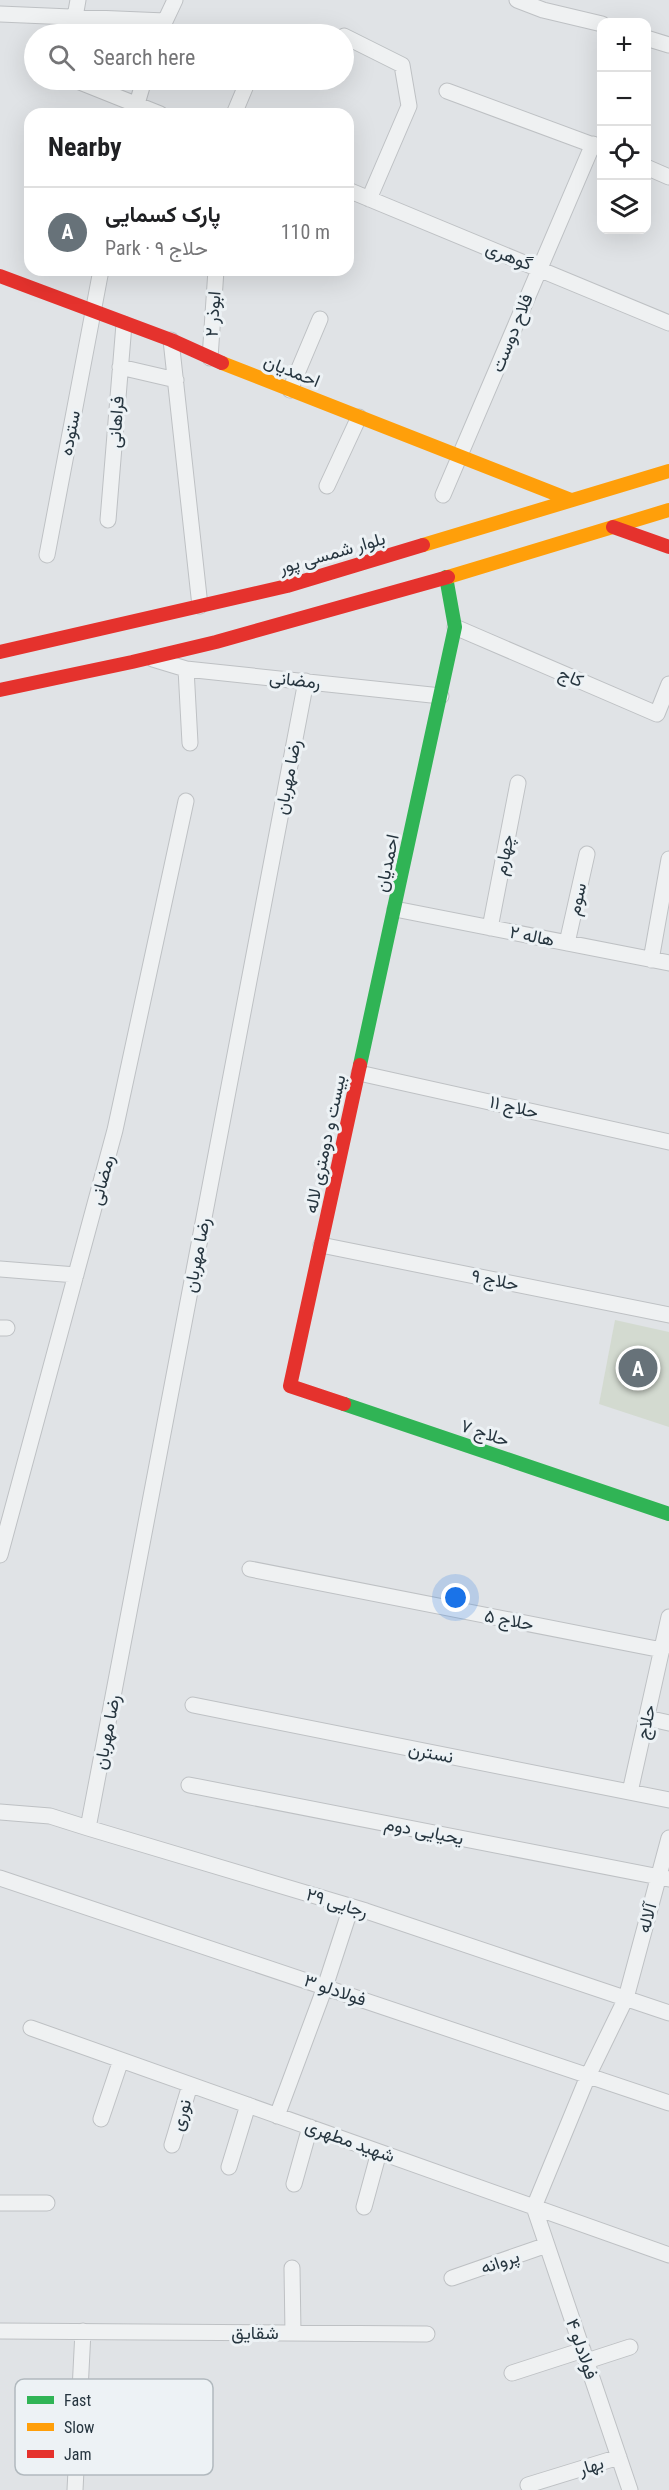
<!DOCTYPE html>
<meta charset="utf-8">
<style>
body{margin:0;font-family:"Roboto Condensed",Vazirmatn,sans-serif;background:#f2f2f2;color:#202124}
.controls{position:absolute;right:18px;top:18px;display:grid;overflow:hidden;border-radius:12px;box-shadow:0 6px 24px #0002}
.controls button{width:54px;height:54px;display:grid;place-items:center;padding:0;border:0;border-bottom:2px solid #e0e0e0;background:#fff;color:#202124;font:30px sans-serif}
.you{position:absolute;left:456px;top:1598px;width:21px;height:21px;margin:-15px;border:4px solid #fff;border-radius:50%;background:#1a73e8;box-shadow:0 0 0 9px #1a73e833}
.badge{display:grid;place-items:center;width:39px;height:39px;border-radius:50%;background:#677279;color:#fff;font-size:20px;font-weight:700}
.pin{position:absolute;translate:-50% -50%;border:3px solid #fff;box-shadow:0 2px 6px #0006}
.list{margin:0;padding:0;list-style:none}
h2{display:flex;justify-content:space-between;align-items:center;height:78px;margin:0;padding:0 24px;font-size:26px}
h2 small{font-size:20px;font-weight:400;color:#757577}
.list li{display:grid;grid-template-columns:39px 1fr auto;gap:18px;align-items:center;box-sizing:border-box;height:90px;padding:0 24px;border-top:2px solid #e0e0e0}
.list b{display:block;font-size:22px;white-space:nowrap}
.list p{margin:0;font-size:20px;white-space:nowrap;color:#757577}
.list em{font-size:20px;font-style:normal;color:#757577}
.icon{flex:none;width:33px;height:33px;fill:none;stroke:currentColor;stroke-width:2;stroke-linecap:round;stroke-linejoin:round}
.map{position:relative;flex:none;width:669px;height:2490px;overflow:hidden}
.search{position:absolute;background:#fff;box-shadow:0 6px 24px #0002;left:24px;top:24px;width:330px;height:66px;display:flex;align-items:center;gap:15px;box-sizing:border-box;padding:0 21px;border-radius:33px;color:#757577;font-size:22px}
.panel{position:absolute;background:#fff;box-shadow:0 6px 24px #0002;left:24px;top:108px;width:330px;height:168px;border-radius:18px}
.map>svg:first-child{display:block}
</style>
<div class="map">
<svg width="669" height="2490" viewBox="0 0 669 2490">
<rect width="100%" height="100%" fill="#e0e3e6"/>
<path fill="#d3dad0" d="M615,1320L669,1332V1427L599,1404Z"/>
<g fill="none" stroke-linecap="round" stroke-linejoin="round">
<defs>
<path id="street" d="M517,0L543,10L602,24
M0,14L165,21
M72,34L78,0
M159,34L175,0
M344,36L402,65L409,106L369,199
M646,38L669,45
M75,80L160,114
M447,91L601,148
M134,114L144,80
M234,114L247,83
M646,167L669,177
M348,190L669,323
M171,340L200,606
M210,358L216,270
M120,367L176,380
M290,390L320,319
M327,486L359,417
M443,495L593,144
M108,520L124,324
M47,555L101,270
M455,627L657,714L669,684
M153,659L186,669L441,696
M186,669L190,743
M395,909L669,963
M490,928L518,783
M567,943L587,854
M651,960L669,859
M359,1073L669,1142
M321,1245L669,1315
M0,1269L76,1275
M0,1328H7
M0,1555L115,1130L186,801
M250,1569L662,1650
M193,1705L669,1800
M647,1718L669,1723
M189,1785L669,1879
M630,1792L669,1617
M0,1812L50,1816L88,1828L366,1911L669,2013
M88,1828L306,681
M0,1878L669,2103
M31,2028L669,2255
M277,2116L325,1987L351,1907
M101,2119L121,2060
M172,2145L190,2085
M229,2167L248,2105
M294,2184L310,2127
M0,2203H47
M364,2207L379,2152
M292,2268L293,2333
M452,2278L547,2245
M0,2331L427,2334
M587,2361L630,2347
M512,2373L583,2350
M528,2485L619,2457
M75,2490L83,2331
M630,2490L534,2207L588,2076L626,1998L669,1838"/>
</defs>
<use href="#street" stroke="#bec1c4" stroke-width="17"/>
<use href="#street" stroke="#eff1f2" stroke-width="15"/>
<path stroke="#30b455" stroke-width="14" d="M360,1065L455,627L446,577
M344,1404L669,1514"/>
<path stroke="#ff9f0a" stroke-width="14" d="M222,363L571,500
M423,545L669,471
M448,577L669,510"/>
<path stroke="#e5322d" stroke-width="14" d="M0,276L171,340L222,363
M613,527L669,547
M0,652L287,586L423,545
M0,690L132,662L216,642L448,577
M344,1404L290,1386L360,1065"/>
</g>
<g text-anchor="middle" stroke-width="6" stroke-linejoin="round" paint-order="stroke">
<g font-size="18" fill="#26353f" stroke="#edf2f5">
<text transform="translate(509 256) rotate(22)" y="6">گوهری</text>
<text transform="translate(213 314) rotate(-86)" y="6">ابوذر ۲</text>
<text transform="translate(512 333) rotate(-68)" y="6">فلاح دوست</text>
<text transform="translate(292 371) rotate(22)" y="6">احمدیان</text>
<text transform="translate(116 422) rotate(-86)" y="6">فراهانی</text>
<text transform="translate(70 433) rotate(-79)" y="6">ستوده</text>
<text transform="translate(332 553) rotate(-16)" y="6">بلوار شمسی پور</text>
<text transform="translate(571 677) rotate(23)" y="6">کاج</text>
<text transform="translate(295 680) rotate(6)" y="6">رمضانی</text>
<text transform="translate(288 777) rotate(-79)" y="6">رضا مهربان</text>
<text transform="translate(504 855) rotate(-79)" y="6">چهارم</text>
<text transform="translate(387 863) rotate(-78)" y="6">احمدیان</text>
<text transform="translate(577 899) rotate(-77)" y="6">سوم</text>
<text transform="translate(532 936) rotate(11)" y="6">هاله ۲</text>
<text transform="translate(514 1107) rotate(13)" y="6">حلاج ۱۱</text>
<text transform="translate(325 1144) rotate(-78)" y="6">بیست و دومتری لاله</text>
<text transform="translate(102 1180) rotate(-75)" y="6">رمضانی</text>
<text transform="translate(197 1255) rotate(-79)" y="6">رضا مهربان</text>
<text transform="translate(495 1280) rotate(11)" y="6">حلاج ۹</text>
<text transform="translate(485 1433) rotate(19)" y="6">حلاج ۷</text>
<text transform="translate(509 1620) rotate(11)" y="6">حلاج ۵</text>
<text transform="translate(646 1722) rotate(-77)" y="6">حلاج</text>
<text transform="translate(107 1732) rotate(-79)" y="6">رضا مهربان</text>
<text transform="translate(431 1753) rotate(11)" y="6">نسترن</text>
<text transform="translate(424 1831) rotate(11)" y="6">یحیایی دوم</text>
<text transform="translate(337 1903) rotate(17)" y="6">رجایی ۲۹</text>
<text transform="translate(647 1918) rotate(-75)" y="6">آلاله</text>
<text transform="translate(335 1990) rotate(19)" y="6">فولادلو ۳</text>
<text transform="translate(181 2115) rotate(-73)" y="6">نوری</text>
<text transform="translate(350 2141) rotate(20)" y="6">شهید مطهری</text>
<text transform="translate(500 2262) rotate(-19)" y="6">پروانه</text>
<text x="255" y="2339">شقایق</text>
<text transform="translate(582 2349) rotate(71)" y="6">فولادلو ۴</text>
<text transform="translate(591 2466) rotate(-17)" y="6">بهار</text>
</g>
</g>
<rect x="15" y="2379" width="198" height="96" rx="9" fill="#edf2f5" stroke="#b1b9be" stroke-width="1.5"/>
<rect x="27" y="2396" width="27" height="8" fill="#30b455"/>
<rect x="27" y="2423" width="27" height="8" fill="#ff9f0a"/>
<rect x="27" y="2450" width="27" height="8" fill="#e5322d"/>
<g font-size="16" fill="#26353f">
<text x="64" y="2406">Fast</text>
<text x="64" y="2433">Slow</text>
<text x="64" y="2460">Jam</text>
</g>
</svg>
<div class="controls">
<button>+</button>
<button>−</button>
<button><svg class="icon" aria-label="locate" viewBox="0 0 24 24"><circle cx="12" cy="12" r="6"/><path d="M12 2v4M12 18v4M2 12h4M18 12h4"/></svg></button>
<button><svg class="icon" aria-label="layers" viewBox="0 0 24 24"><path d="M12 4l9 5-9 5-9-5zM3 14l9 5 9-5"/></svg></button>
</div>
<div class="you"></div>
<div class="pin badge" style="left:638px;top:1368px">A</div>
<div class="search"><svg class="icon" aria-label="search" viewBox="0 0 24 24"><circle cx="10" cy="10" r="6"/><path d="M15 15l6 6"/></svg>Search here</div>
<section class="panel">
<h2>Nearby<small></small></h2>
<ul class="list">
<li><span class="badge">A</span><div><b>پارک کسمایی</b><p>Park · حلاج ۹</p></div><em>110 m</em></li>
</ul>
</section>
</div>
